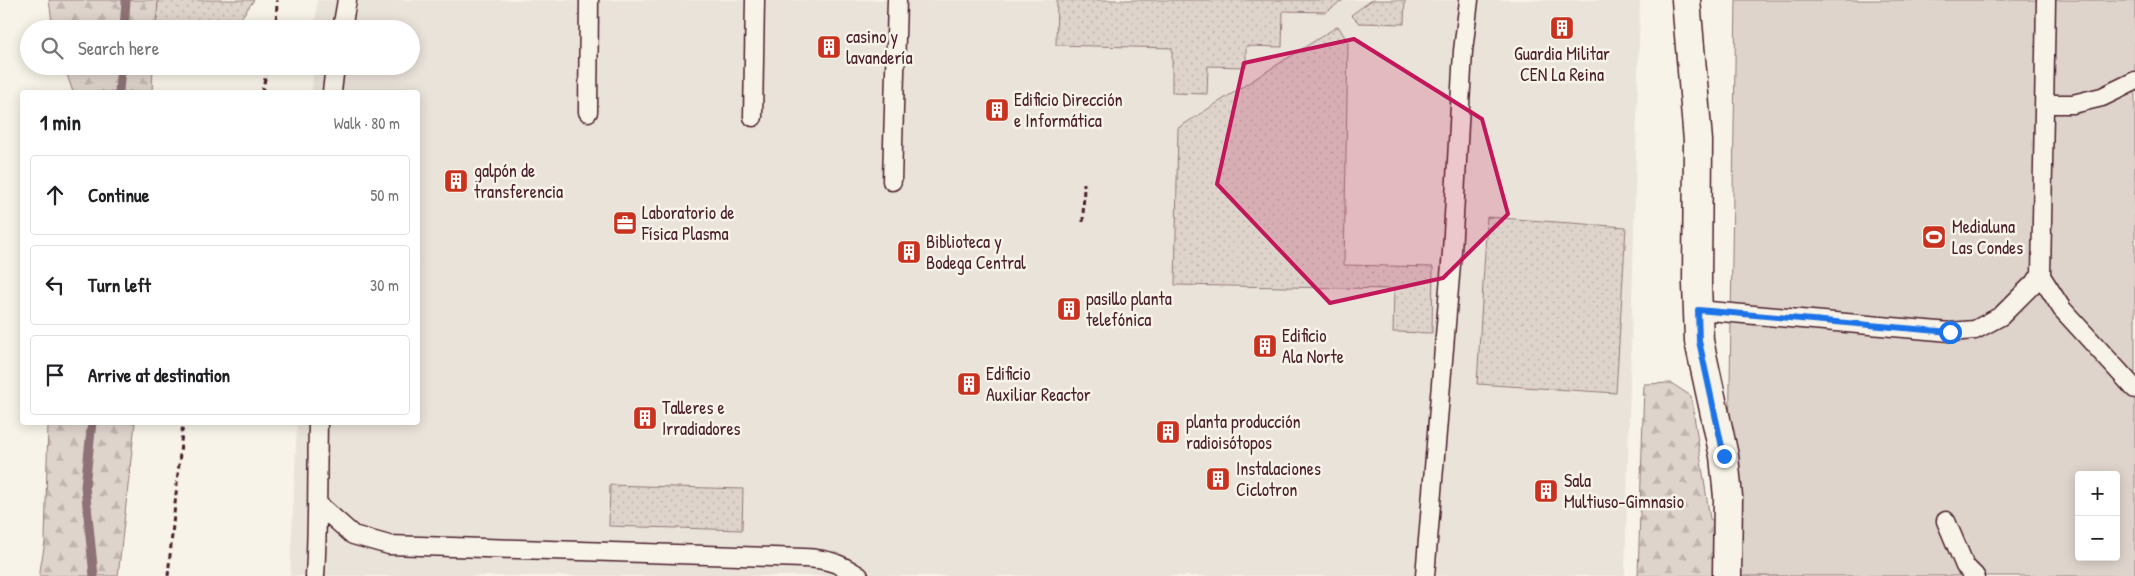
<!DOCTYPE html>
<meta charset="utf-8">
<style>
body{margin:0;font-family:"Patrick Hand",sans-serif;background:#f6f6f6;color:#202124}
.controls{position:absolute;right:15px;bottom:15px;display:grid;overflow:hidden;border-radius:5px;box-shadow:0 2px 12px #0003}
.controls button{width:45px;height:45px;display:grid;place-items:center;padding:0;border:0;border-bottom:1px solid #e0e0e0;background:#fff;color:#202124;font:25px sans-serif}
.stop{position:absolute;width:15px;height:15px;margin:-11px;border:4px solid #1a73e8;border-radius:50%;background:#fff}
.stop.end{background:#1a73e8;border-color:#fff;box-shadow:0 1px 5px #0008}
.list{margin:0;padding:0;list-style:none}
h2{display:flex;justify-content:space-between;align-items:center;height:65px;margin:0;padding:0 20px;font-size:21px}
h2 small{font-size:16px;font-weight:400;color:#757577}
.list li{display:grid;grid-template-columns:32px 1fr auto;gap:15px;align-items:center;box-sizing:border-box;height:80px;margin:0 10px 10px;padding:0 10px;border:1px solid #e0e0e0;border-radius:5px}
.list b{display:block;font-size:19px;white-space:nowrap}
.list em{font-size:16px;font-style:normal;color:#757577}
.icon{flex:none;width:28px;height:28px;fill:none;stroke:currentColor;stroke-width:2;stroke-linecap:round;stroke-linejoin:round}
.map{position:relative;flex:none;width:2135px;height:576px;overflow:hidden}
.search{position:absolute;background:#fff;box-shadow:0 2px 12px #0003;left:20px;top:20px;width:400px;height:55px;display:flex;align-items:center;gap:12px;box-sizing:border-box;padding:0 18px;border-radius:28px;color:#757577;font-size:19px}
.panel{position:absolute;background:#fff;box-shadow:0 2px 12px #0003;left:20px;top:90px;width:400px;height:335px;border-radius:5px}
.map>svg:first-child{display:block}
</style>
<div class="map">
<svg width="2135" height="576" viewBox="0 0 2135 576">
<defs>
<pattern id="green-dots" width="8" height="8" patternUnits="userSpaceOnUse" patternTransform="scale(1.25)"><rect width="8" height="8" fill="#ded4cc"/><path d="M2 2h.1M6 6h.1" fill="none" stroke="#c0b6af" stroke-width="1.8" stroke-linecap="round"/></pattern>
<pattern id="forest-firs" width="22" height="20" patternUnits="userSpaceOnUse" patternTransform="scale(1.25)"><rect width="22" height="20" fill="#ded4cc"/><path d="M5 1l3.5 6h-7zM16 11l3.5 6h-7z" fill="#c0b6af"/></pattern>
</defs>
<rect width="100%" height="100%" fill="#f7f3e8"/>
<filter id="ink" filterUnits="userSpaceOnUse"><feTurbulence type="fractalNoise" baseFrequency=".02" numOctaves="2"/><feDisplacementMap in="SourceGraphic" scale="10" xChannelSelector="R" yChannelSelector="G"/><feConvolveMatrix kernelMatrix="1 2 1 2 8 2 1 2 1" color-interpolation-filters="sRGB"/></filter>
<g filter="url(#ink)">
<path fill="#eae3da" d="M317,0H1640L1625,576H290L297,423L418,422V92H312L314,66H411V29H315Z"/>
<path fill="url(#green-dots)" stroke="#947a7c" d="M158,0H254L233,29H156Z
M1057,0H1343L1326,12L1283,11L1282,47L1246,46V67L1208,66L1207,94L1172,93V48L1056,45Z
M1372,0H1405L1404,24L1359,23L1351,15Z
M1338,26L1348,42L1344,265L1433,267L1432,333L1393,332L1394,289L1175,285L1178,128Z
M1487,217L1626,227L1616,393L1477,384Z
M610,485L743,489L742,530L609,526Z"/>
<path fill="url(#forest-firs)" stroke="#947a7c" d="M49,0H158L156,29H53Z
M64,66H153L152,92H73Z
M1671,383L1691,396L1710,519L1777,548L1788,576H1638L1644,384Z
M48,423H135L118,576H39L45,542Z"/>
<path fill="#ded4cc" stroke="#947a7c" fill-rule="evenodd" d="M1736,0H2135V576H1727ZM2079,475H2116V557H2079Z"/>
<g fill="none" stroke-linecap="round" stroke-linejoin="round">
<path stroke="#8e7275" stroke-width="9" d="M124,29L126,0
M119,92L121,66
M92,422L85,486L94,576"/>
<defs>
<path id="service" d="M2046,0L2041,276L2062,309L2135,389
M342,29L347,0
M332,92L335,66
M2044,104H2073L2102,97L2135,81
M588,112L589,0
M753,117L755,0
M892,181L897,0
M1698,310L1950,332L1975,330L2001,316L2041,276
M319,505L353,535L389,545L804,558C828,559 839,563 859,576
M1946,521L1965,566L1975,576
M315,576C318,525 317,474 318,422
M1425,576L1452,252L1463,51L1469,0"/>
<path id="minor" d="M1686,0L1698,141L1697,284L1699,341L1724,456L1728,497L1727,576"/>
</defs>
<use href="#service" stroke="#4a1f2b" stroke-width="21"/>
<use href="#minor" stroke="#4a1f2b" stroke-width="31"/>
<path stroke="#4a1f2b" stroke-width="3" stroke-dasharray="5 4" stroke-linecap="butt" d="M276,29L277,0
M262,92L268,66
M1083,222L1084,183
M168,576L183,422"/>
<use href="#service" stroke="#f7f3e8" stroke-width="18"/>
<use href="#minor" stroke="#f7f3e8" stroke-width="28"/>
</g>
</g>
<g fill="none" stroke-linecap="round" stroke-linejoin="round" filter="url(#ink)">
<path stroke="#1a73e8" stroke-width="6" d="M1724,456L1699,341L1698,310L1950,332"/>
</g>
<path fill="#c2185b" fill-opacity="0.2" stroke="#c2185b" stroke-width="4" stroke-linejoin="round" d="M1354,39L1482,119L1508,214L1443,278L1330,303L1217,184L1244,63Z"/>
<defs>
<symbol id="building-square" viewBox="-11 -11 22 22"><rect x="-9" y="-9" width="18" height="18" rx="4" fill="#c8321e" stroke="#f7f3e8"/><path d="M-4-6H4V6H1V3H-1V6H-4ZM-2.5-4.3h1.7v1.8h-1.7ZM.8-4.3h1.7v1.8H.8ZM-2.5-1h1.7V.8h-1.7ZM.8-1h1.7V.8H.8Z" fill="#fff"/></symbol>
<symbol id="office-square" viewBox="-11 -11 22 22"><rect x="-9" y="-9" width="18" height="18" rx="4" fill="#c8321e" stroke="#f7f3e8"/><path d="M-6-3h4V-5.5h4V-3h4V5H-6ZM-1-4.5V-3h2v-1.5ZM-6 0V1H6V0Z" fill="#fff"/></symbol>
<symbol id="stadium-square" viewBox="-11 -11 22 22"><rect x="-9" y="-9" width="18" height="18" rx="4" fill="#c8321e" stroke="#f7f3e8"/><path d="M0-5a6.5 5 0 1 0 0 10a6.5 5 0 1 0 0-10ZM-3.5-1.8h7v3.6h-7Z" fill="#fff"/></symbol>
</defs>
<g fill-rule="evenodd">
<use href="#building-square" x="1548" y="14" width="28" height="28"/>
<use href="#building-square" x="815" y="33" width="28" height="28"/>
<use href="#building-square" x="983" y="96" width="28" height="28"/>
<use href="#building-square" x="442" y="167" width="28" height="28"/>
<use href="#office-square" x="611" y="209" width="28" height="28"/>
<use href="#stadium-square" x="1920" y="223" width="28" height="28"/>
<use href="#building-square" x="895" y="238" width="28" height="28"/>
<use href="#building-square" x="1055" y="295" width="28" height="28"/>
<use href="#building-square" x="1251" y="332" width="28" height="28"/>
<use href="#building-square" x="955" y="370" width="28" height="28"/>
<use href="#building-square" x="631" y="404" width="28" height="28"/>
<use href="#building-square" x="1154" y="418" width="28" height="28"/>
<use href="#building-square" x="1204" y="465" width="28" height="28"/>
<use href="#building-square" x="1532" y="477" width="28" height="28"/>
</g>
<g text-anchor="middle" stroke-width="5" stroke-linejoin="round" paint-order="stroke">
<g font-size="18" fill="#4a1f2b" stroke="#f7f3e8" text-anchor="start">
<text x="846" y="43">casino y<tspan x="846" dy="21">lavandería</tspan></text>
<text x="1562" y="60" text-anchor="middle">Guardia Militar<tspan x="1562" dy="21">CEN La Reina</tspan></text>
<text x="1014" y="106">Edificio Dirección<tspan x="1014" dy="21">e Informática</tspan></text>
<text x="474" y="177">galpón de<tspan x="474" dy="21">transferencia</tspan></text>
<text x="642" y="219">Laboratorio de<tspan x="642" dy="21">Física Plasma</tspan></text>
<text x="1952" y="233">Medialuna<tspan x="1952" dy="21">Las Condes</tspan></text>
<text x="926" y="248">Biblioteca y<tspan x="926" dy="21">Bodega Central</tspan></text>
<text x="1086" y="305">pasillo planta<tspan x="1086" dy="21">telefónica</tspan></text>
<text x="1282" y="342">Edificio<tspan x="1282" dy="21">Ala Norte</tspan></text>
<text x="986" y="380">Edificio<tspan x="986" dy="21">Auxiliar Reactor</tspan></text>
<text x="662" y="414">Talleres e<tspan x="662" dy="21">Irradiadores</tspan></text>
<text x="1186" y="428">planta producción<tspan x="1186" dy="21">radioisótopos</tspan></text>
<text x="1236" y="475">Instalaciones<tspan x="1236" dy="21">Ciclotron</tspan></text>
<text x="1564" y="487">Sala<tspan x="1564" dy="21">Multiuso-Gimnasio</tspan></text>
</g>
</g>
</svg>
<div class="controls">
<button>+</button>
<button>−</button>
</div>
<div class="stop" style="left:1950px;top:332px"></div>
<div class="stop end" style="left:1724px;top:456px"></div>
<div class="search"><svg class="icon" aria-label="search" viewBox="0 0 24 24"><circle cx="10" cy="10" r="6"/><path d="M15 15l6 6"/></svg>Search here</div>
<section class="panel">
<h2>1 min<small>Walk · 80 m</small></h2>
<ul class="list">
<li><svg class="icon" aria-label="ahead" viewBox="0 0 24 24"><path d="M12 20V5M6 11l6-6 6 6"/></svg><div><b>Continue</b></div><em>50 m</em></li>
<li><svg class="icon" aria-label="left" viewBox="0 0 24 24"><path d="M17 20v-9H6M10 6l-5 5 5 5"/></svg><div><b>Turn left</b></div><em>30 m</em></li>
<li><svg class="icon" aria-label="arrive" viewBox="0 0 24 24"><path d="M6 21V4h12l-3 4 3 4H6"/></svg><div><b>Arrive at destination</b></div></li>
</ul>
</section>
</div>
